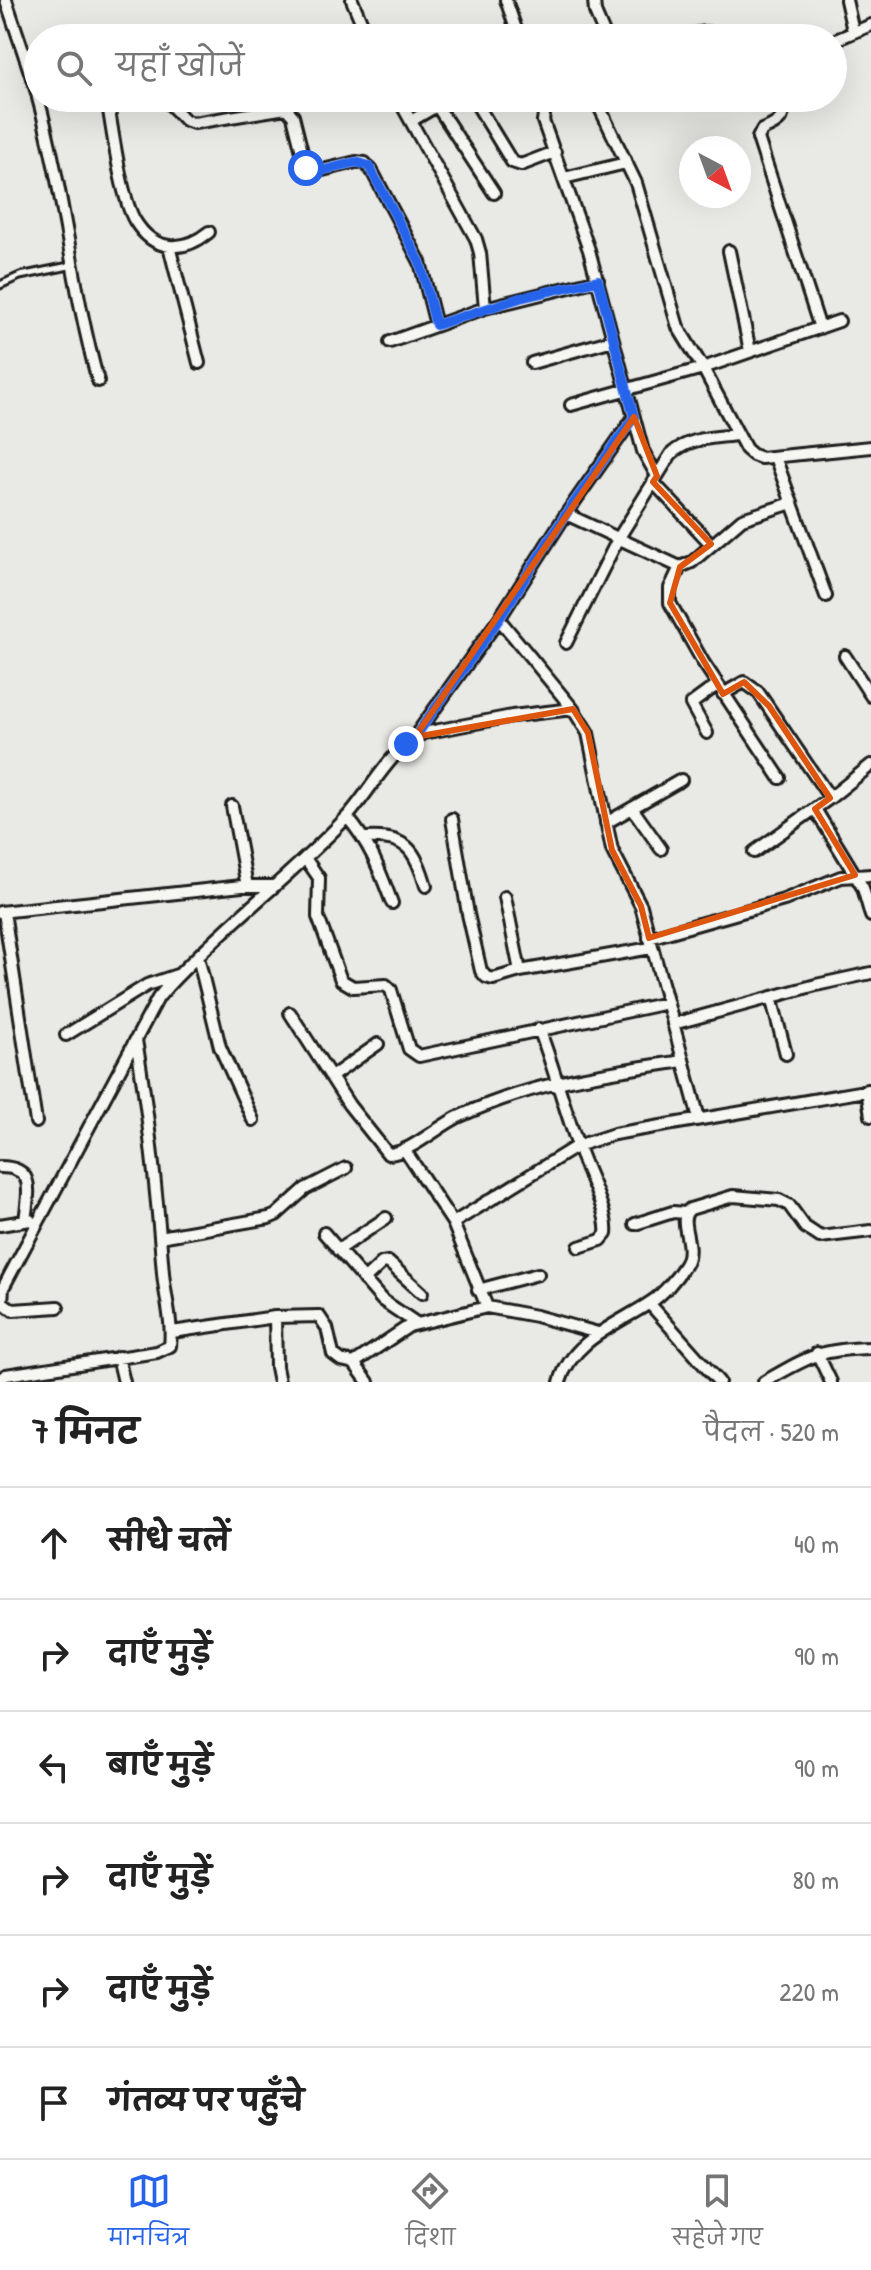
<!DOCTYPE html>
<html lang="hi">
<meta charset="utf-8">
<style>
body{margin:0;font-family:"Patrick Hand","Playpen Sans Deva",sans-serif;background:#f2f2f2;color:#222}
.compass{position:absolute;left:679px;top:136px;width:72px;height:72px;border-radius:50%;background:#fff;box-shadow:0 8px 32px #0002;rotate:139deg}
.stop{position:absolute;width:24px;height:24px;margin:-18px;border:6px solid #2563eb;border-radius:50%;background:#fff}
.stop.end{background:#2563eb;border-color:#fff;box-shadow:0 2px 8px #0008}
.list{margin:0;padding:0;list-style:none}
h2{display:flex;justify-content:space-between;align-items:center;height:104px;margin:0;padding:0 32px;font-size:34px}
h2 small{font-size:26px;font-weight:400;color:#767676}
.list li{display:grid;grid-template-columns:52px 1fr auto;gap:24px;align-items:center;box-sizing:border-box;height:112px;padding:0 32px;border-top:2px solid #e0e0e0}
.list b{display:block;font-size:30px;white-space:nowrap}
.list em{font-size:26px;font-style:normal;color:#767676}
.icon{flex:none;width:44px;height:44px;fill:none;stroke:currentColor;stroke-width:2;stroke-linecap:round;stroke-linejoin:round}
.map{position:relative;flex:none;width:871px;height:1382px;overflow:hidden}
.search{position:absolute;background:#fff;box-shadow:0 8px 32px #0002;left:24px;right:24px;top:24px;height:88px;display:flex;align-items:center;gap:20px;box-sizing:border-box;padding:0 28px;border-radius:44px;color:#767676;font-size:30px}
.sheet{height:776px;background:#fff}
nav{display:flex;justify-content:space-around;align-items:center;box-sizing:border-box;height:112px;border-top:2px solid #e0e0e0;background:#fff;font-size:22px;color:#767676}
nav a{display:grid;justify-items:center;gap:4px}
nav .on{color:#2563eb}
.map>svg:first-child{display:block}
</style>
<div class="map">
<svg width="871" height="1382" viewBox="0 0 871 1382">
<rect width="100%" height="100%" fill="#e9e9e5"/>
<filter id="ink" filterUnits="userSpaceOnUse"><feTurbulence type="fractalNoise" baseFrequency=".0125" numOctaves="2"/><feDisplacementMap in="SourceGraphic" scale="16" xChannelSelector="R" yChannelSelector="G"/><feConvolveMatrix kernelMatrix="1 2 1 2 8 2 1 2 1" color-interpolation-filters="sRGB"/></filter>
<g filter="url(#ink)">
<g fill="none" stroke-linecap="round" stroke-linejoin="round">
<defs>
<path id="service" d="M0,285L20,276L74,265"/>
<path id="minor" d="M6,0L38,96
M352,0L368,38
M506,0L519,38
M594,0L595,12L606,38
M846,0L853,31
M440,36L441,38
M679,38C691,35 709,27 718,38
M833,41L871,25
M38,98C64,191 72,288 98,381
M107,98C112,127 121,198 135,221C154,252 183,253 209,232
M164,98L185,120L194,123L286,108L293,116L306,168L310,173L356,162L365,163L372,171L420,262L436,325
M398,98L476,239L480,253L485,308
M473,98L512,162L521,165L555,152
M554,98L545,108L543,121L589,250L643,451L657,476
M595,98L636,183L678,327L703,368L746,449L753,455L761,458L871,447
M783,98C786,118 780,123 762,130L758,138L820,328
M437,106L494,193
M411,121L450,98
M564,178L626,163
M169,246L199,363
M729,251L750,351
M390,342L485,308L598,280
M532,363L613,340
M571,405L703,368L839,321
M775,457L826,596
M653,482L711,544
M566,514L680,567L692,562L742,519L792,503
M680,567L670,588V603L703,662L780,778
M499,619L573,709L588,733L612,850L641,906L699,1118
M566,643L618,539L671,454C690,437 713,438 737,435
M845,656L871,696
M723,694L744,682L758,692L830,798
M707,733L691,704L717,685
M416,735L499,619L566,514L634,417
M232,806L247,886
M632,808L661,849
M815,809L863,888L871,916
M347,817C371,845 379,869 392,903
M452,819L468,914L481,971L486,977L493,979L520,971L651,948
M606,823L681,780
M366,838C406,835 415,849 426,886
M754,852L830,798L871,765
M305,858L319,878L318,917L341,980L353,987L386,985L391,990L409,1049L419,1056L667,1003
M505,897L520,971
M0,912L242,886H275
M4,912L36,1122
M649,938L784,900L841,877L871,875
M198,957L220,1047L253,1120
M771,997L786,1054
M290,1013L349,1105L388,1154C408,1154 439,1126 458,1117C533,1082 603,1073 683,1061
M673,1024L816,985L871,973
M539,1029C554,1068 564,1107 578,1146C585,1170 609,1211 606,1234L601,1240L579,1247
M66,1035L147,985L177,975
M331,1077L378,1044
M867,1090L871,1116
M404,1149L453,1223L487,1307L536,1316L598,1333
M0,1167C37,1167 28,1193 25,1221
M453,1223L577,1146L614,1134L871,1090
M635,1224L673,1212L685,1213
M0,1225L30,1220
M324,1233L382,1300L416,1323
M160,1237L269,1218L276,1215L305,1189L346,1168
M338,1250L386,1218
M364,1280L382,1263L388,1262L422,1293
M478,1290L538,1274
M649,1303L719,1382
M58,1307L13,1310L2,1302L3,1288L158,998L168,986C224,926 290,877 346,818C371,791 390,749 424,733L512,716L573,709
M275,1317L276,1367L279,1382
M172,1332L275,1317L319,1316L327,1328L333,1354L341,1360L354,1363L368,1382
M817,1353L831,1382
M118,1357L124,1382
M354,1363L409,1326L487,1307
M0,1379L6,1375L157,1352L170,1346C173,1322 165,1297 163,1273C157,1195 149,1117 136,1040
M560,1382C572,1340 618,1324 651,1302C663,1294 676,1279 684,1266C698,1246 675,1221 690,1209L733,1196L779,1200L789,1205L805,1227L820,1237L871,1231
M764,1382C808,1357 819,1349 871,1348"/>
</defs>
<use href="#service" stroke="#1c1c1c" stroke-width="11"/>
<use href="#minor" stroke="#1c1c1c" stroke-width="16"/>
<use href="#service" stroke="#f6f6f2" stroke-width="5"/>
<use href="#minor" stroke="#f6f6f2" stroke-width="10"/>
</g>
</g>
<g fill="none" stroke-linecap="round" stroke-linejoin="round" filter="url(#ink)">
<path stroke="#2563eb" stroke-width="10" d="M306,168L313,173L356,162L369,166L420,262L436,325L520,298L598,280L634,417L566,514L499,619L415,737L406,744"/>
</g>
<path fill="none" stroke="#de560d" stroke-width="6" stroke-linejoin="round" d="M634,417L657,476L653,482L711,544L680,567L670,603L723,694L744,682L769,706L830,798L815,809L855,875L649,938L641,906L612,850L588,733L573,709L415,737Z"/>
</svg>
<svg class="compass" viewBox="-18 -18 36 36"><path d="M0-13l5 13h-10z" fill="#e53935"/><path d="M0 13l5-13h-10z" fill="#767676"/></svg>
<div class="stop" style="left:306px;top:168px"></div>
<div class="stop end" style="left:406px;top:744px"></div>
<div class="search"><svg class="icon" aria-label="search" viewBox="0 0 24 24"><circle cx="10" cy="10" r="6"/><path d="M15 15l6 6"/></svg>यहाँ खोजें</div>
</div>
<section class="sheet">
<h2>7 मिनट<small>पैदल · 520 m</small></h2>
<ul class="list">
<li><svg class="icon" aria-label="ahead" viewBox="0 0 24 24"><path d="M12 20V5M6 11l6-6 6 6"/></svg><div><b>सीधे चलें</b></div><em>40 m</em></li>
<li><svg class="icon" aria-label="right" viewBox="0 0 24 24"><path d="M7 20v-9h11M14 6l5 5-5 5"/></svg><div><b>दाएँ मुड़ें</b></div><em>90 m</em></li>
<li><svg class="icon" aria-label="left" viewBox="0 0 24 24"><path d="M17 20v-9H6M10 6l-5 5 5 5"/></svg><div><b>बाएँ मुड़ें</b></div><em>90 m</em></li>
<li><svg class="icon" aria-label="right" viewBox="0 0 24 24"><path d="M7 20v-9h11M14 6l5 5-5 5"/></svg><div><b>दाएँ मुड़ें</b></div><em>80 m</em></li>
<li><svg class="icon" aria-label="right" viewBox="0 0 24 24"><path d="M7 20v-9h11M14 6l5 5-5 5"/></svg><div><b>दाएँ मुड़ें</b></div><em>220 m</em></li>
<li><svg class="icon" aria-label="arrive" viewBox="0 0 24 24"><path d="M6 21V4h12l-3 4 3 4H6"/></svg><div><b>गंतव्य पर पहुँचे</b></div></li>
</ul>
</section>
<nav>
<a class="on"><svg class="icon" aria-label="map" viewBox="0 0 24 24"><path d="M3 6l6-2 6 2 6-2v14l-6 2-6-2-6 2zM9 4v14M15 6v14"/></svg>मानचित्र</a>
<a><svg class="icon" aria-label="directions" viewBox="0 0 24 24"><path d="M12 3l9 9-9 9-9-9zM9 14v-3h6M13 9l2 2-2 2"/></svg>दिशा</a>
<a><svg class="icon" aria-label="saved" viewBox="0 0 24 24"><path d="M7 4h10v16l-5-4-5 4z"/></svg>सहेजे गए</a>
</nav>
